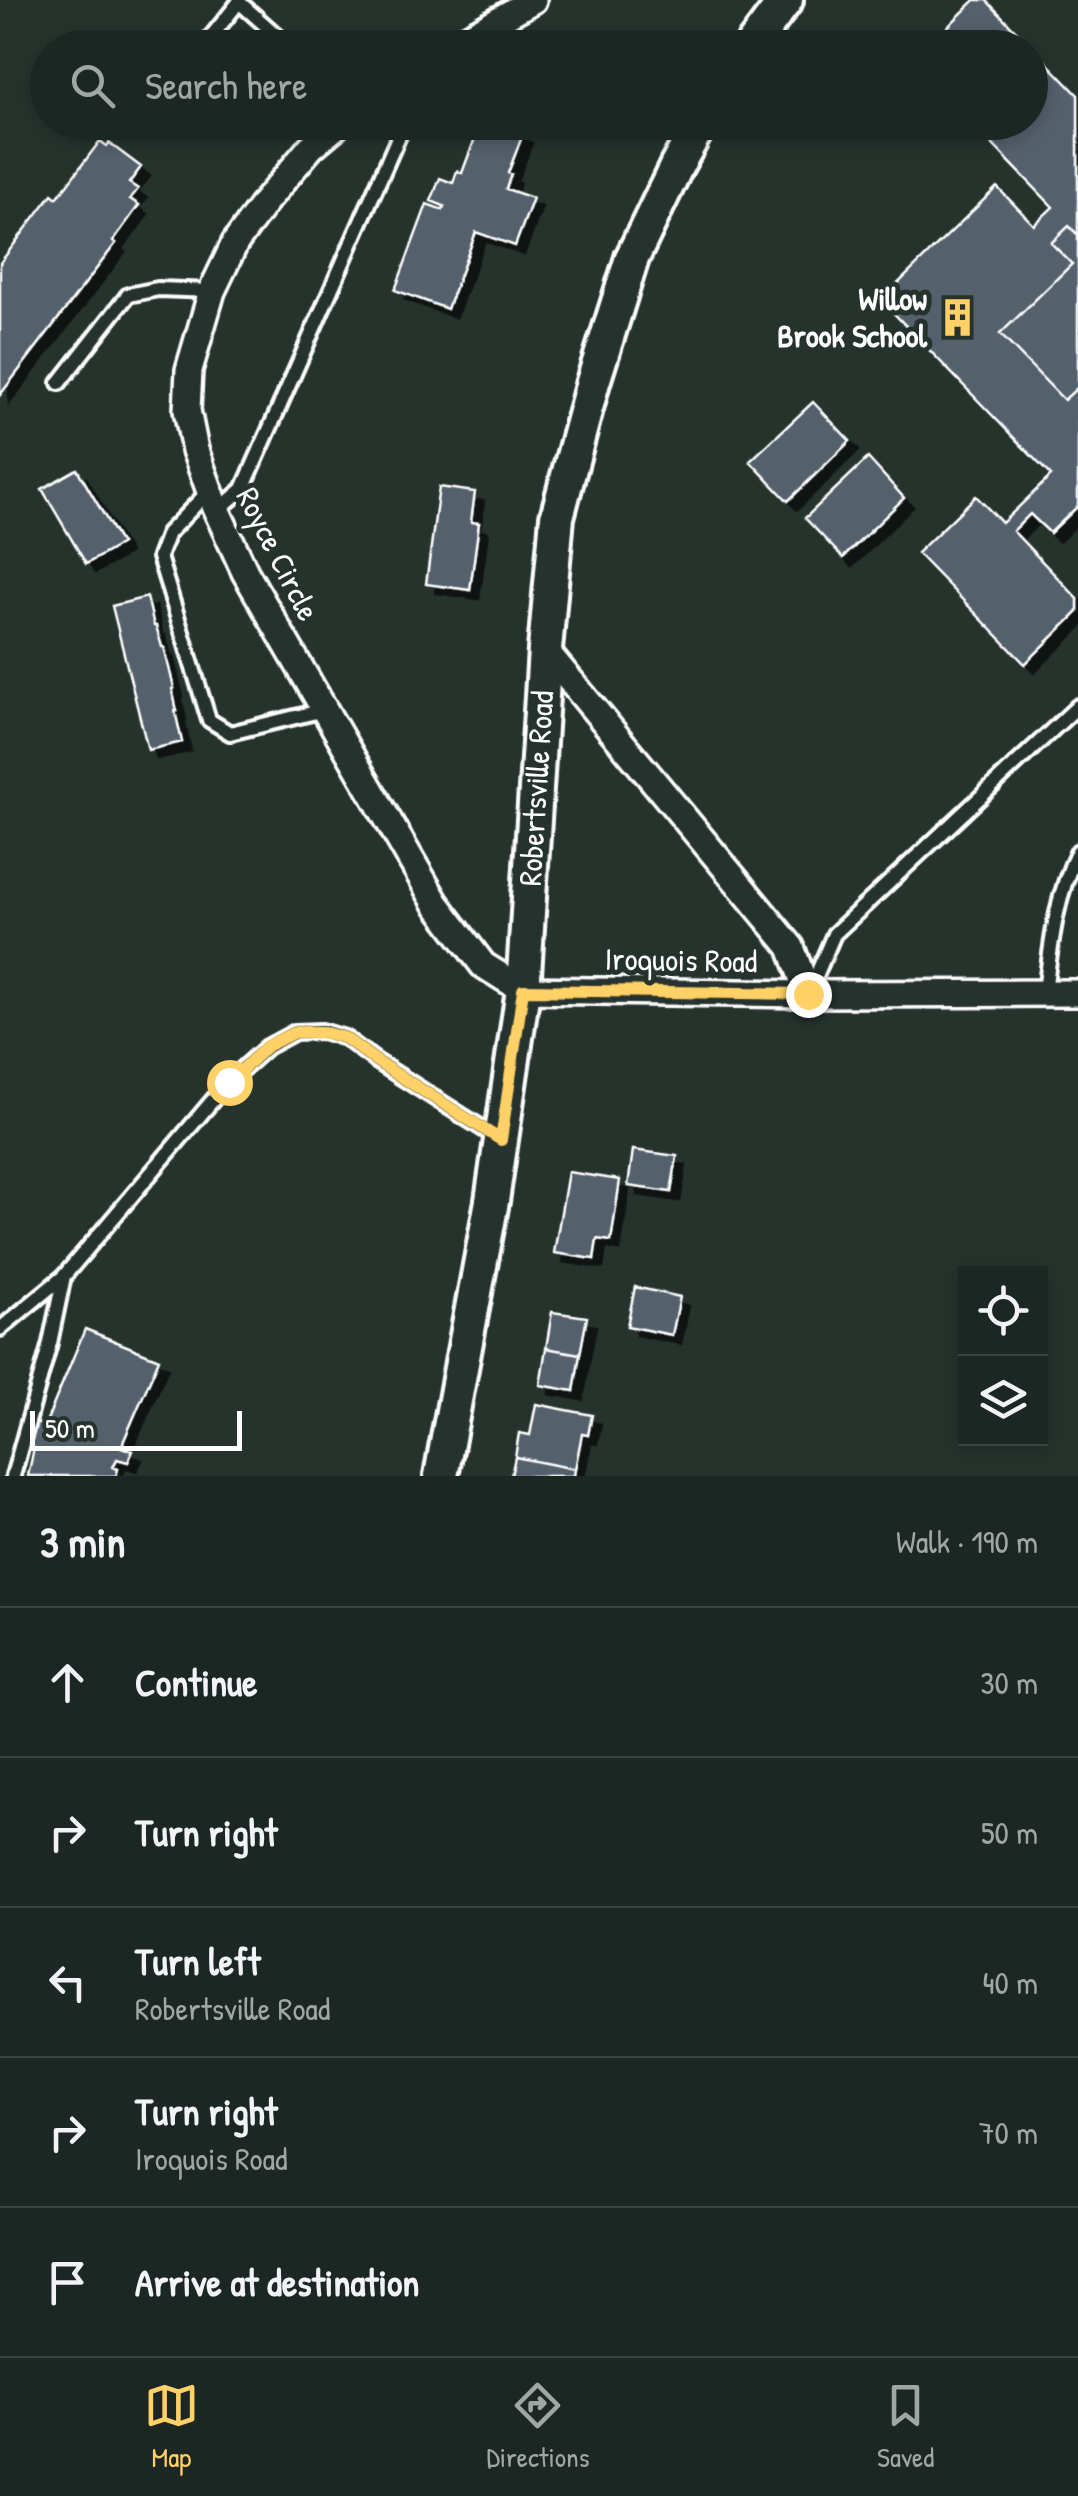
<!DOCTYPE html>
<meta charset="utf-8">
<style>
body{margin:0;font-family:"Patrick Hand",sans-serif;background:#29322f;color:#f1f3f6}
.controls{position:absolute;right:30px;bottom:30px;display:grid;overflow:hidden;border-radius:0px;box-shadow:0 5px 15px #0003}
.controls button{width:90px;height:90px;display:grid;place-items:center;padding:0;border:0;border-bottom:2px solid #3a4340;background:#1c2622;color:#f1f3f6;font:50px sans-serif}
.scale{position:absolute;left:30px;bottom:25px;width:212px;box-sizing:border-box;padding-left:10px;border:5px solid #fff;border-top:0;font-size:28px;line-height:35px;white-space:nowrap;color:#fff;-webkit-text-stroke:8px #26332d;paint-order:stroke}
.stop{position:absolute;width:30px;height:30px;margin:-22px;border:8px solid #ffd166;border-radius:50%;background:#fff}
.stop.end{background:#ffd166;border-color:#fff;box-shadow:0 2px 10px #0008}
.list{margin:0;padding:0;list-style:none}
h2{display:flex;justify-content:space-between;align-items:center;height:130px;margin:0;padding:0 40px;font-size:42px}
h2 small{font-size:32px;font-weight:400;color:#a0a5a5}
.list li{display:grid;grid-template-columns:65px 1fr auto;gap:30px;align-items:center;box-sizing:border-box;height:150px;padding:0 40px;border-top:2px solid #3a4340}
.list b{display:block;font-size:38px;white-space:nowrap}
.list p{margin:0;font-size:32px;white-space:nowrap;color:#a0a5a5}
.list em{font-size:32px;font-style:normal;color:#a0a5a5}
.icon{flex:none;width:55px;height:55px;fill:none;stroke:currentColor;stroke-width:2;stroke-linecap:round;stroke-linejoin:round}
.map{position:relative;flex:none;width:1078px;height:1476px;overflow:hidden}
.search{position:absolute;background:#1c2622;box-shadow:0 5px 15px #0003;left:30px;right:30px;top:30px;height:110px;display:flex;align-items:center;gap:25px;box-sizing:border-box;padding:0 35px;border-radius:55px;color:#a0a5a5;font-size:38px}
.sheet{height:880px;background:#1c2622}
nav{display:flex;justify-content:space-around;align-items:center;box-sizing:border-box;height:140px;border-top:2px solid #3a4340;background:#1c2622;font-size:28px;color:#a0a5a5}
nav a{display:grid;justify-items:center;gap:5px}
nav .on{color:#ffd166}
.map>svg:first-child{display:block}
</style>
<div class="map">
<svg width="1078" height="1476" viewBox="0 0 1078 1476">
<defs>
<filter id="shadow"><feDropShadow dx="9" dy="9" stdDeviation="0" flood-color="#0009"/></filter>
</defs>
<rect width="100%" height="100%" fill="#26332d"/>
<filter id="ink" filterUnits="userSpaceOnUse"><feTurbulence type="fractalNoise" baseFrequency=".01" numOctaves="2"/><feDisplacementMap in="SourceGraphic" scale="20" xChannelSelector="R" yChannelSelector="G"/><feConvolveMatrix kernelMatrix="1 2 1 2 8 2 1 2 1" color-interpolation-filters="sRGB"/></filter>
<g filter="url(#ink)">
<path fill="#54606d" stroke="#fff" stroke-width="2.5" filter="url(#shadow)" d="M975,0H986L1078,95V235L1069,226L1051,243L1072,264L1000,334L1064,400L1078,387V506L1050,533L1030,514L1013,531L1078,599V612L1025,664L917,553L976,496L1002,523L1051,476L881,300L997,187L1034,225L1053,207L971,122H1030V48H926Z
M975,0H986L1078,95V506L1050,533L1030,514L1013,531L1078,599V612L1025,664L917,553L976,496L1002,523L1051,476L881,300L997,187L1034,225L1053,207L971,122H1030V48H926Z
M481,122H515L512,130L523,134L508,173L511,174L506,189L533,198L515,246L476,232L447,309L395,290L427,204L443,210L444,206L431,201L440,178L453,183L457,171L462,173Z
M100,141L107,146L109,143L141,167L129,183L138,189L130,199L139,205L113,241L116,243L0,395V263L52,194L57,198Z
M813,402L850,441L788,501L750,461Z
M868,458L904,498L843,558L805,518Z
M77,469L121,544L86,564L42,489Z
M439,487L475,492L471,522L479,523L470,590L426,584Z
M147,597L154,626H156L162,647H164L174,688L172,689L177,711H175L182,742L148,750L112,606Z
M633,1150L677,1156L671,1192L628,1186Z
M568,1172L620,1180L611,1241L597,1239L594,1259L554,1253Z
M635,1287L680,1297L672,1335L627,1326Z
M552,1312L587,1317L580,1354L546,1348Z
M85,1329L159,1359L121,1447L133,1451L128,1462L117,1459L113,1467L118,1469L116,1476H28L34,1448L29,1447L35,1423L45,1425Z
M546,1348L580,1354L574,1391L540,1385Z
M536,1404L592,1415L588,1435L582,1434L575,1469L515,1457L519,1433L530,1435Z
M515,1457L575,1469L574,1476H511Z"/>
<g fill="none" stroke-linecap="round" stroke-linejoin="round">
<defs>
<path id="service" d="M240,0L239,2L291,48
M202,48L239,2
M59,383L128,295L158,289L212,291
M209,491L168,533L159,557L209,720L230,733L324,710
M217,511L243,489L405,122
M809,992L834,934L1078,706
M1045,992C1051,944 1056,895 1078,851
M0,1329L64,1276L229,1081L267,1047L295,1032L322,1031L345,1038L376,1061L499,1139
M13,1476L50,1343L64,1276"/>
<path id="minor" d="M449,48L533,0
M341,122L311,147L265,202L235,243L212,291L189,370L187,410L195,450L217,511L245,572L436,903L483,965L523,990L808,994L1078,993
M545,650L791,947L808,994"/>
<g id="tertiary">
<path d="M750,48L786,0"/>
<path id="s1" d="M441,1476L492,1201L523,990L545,650L557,517L593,382L632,258L677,165L701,122"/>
</g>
</defs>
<use href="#service" stroke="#fff" stroke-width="20"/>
<use href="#minor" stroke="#fff" stroke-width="32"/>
<use href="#tertiary" stroke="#fff" stroke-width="40"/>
<use href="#service" stroke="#26332d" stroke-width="12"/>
<use href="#minor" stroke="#26332d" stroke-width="25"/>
<use href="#tertiary" stroke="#26332d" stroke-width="32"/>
</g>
</g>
<g fill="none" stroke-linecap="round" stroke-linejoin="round" filter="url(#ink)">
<path stroke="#ffd166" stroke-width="12" d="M229,1082L267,1046L295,1032H322L345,1038L376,1061L501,1140L523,990L808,994"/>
</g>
<defs>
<symbol id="building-bare" viewBox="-9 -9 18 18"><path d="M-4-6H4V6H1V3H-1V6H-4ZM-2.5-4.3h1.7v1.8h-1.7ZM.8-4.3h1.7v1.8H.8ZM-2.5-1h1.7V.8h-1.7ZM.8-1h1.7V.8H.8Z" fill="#ffd166" stroke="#26332d" stroke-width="2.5" paint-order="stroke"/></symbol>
</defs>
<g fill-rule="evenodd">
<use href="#building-bare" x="930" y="290" width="55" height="55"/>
</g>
<g text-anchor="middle" stroke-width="10" stroke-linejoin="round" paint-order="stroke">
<g font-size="32" font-weight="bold" fill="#fff" stroke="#26332d" text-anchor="end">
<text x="927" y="310">Willow<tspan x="927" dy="37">Brook School</tspan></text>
</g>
<g font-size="32" fill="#fff" stroke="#26332d">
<text transform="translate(278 554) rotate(63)" y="11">Royce Circle</text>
<text dy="11" stroke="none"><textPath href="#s1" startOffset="695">Robertsville Road</textPath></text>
<text transform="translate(681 960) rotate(1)" y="11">Iroquois Road</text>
</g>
</g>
</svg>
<div class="controls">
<button><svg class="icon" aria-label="locate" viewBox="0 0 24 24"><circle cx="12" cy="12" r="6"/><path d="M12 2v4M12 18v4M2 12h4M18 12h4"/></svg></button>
<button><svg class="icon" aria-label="layers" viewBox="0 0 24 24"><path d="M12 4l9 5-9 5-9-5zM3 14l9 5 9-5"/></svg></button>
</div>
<div class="scale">50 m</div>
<div class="stop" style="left:229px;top:1082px"></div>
<div class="stop end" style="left:808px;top:994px"></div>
<div class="search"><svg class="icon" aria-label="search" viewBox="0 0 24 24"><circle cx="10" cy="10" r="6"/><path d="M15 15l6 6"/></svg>Search here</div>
</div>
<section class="sheet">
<h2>3 min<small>Walk · 190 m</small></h2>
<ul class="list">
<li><svg class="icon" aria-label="ahead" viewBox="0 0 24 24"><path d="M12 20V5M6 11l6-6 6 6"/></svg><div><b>Continue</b></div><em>30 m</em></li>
<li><svg class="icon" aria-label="right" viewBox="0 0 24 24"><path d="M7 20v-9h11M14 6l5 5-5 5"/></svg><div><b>Turn right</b></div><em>50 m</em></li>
<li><svg class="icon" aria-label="left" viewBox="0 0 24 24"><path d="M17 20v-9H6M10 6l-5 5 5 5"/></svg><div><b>Turn left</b><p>Robertsville Road</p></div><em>40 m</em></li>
<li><svg class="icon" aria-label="right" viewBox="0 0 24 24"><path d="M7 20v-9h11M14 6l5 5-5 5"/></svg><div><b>Turn right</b><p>Iroquois Road</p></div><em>70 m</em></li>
<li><svg class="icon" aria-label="arrive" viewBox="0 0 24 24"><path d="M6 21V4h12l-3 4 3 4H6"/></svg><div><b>Arrive at destination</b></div></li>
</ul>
</section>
<nav>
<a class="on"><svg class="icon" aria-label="map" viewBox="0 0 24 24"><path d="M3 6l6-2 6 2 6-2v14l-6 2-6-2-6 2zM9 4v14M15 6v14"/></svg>Map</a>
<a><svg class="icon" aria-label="directions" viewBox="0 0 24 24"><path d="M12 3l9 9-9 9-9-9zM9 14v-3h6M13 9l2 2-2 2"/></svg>Directions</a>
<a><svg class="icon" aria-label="saved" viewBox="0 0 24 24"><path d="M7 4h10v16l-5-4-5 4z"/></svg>Saved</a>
</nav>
